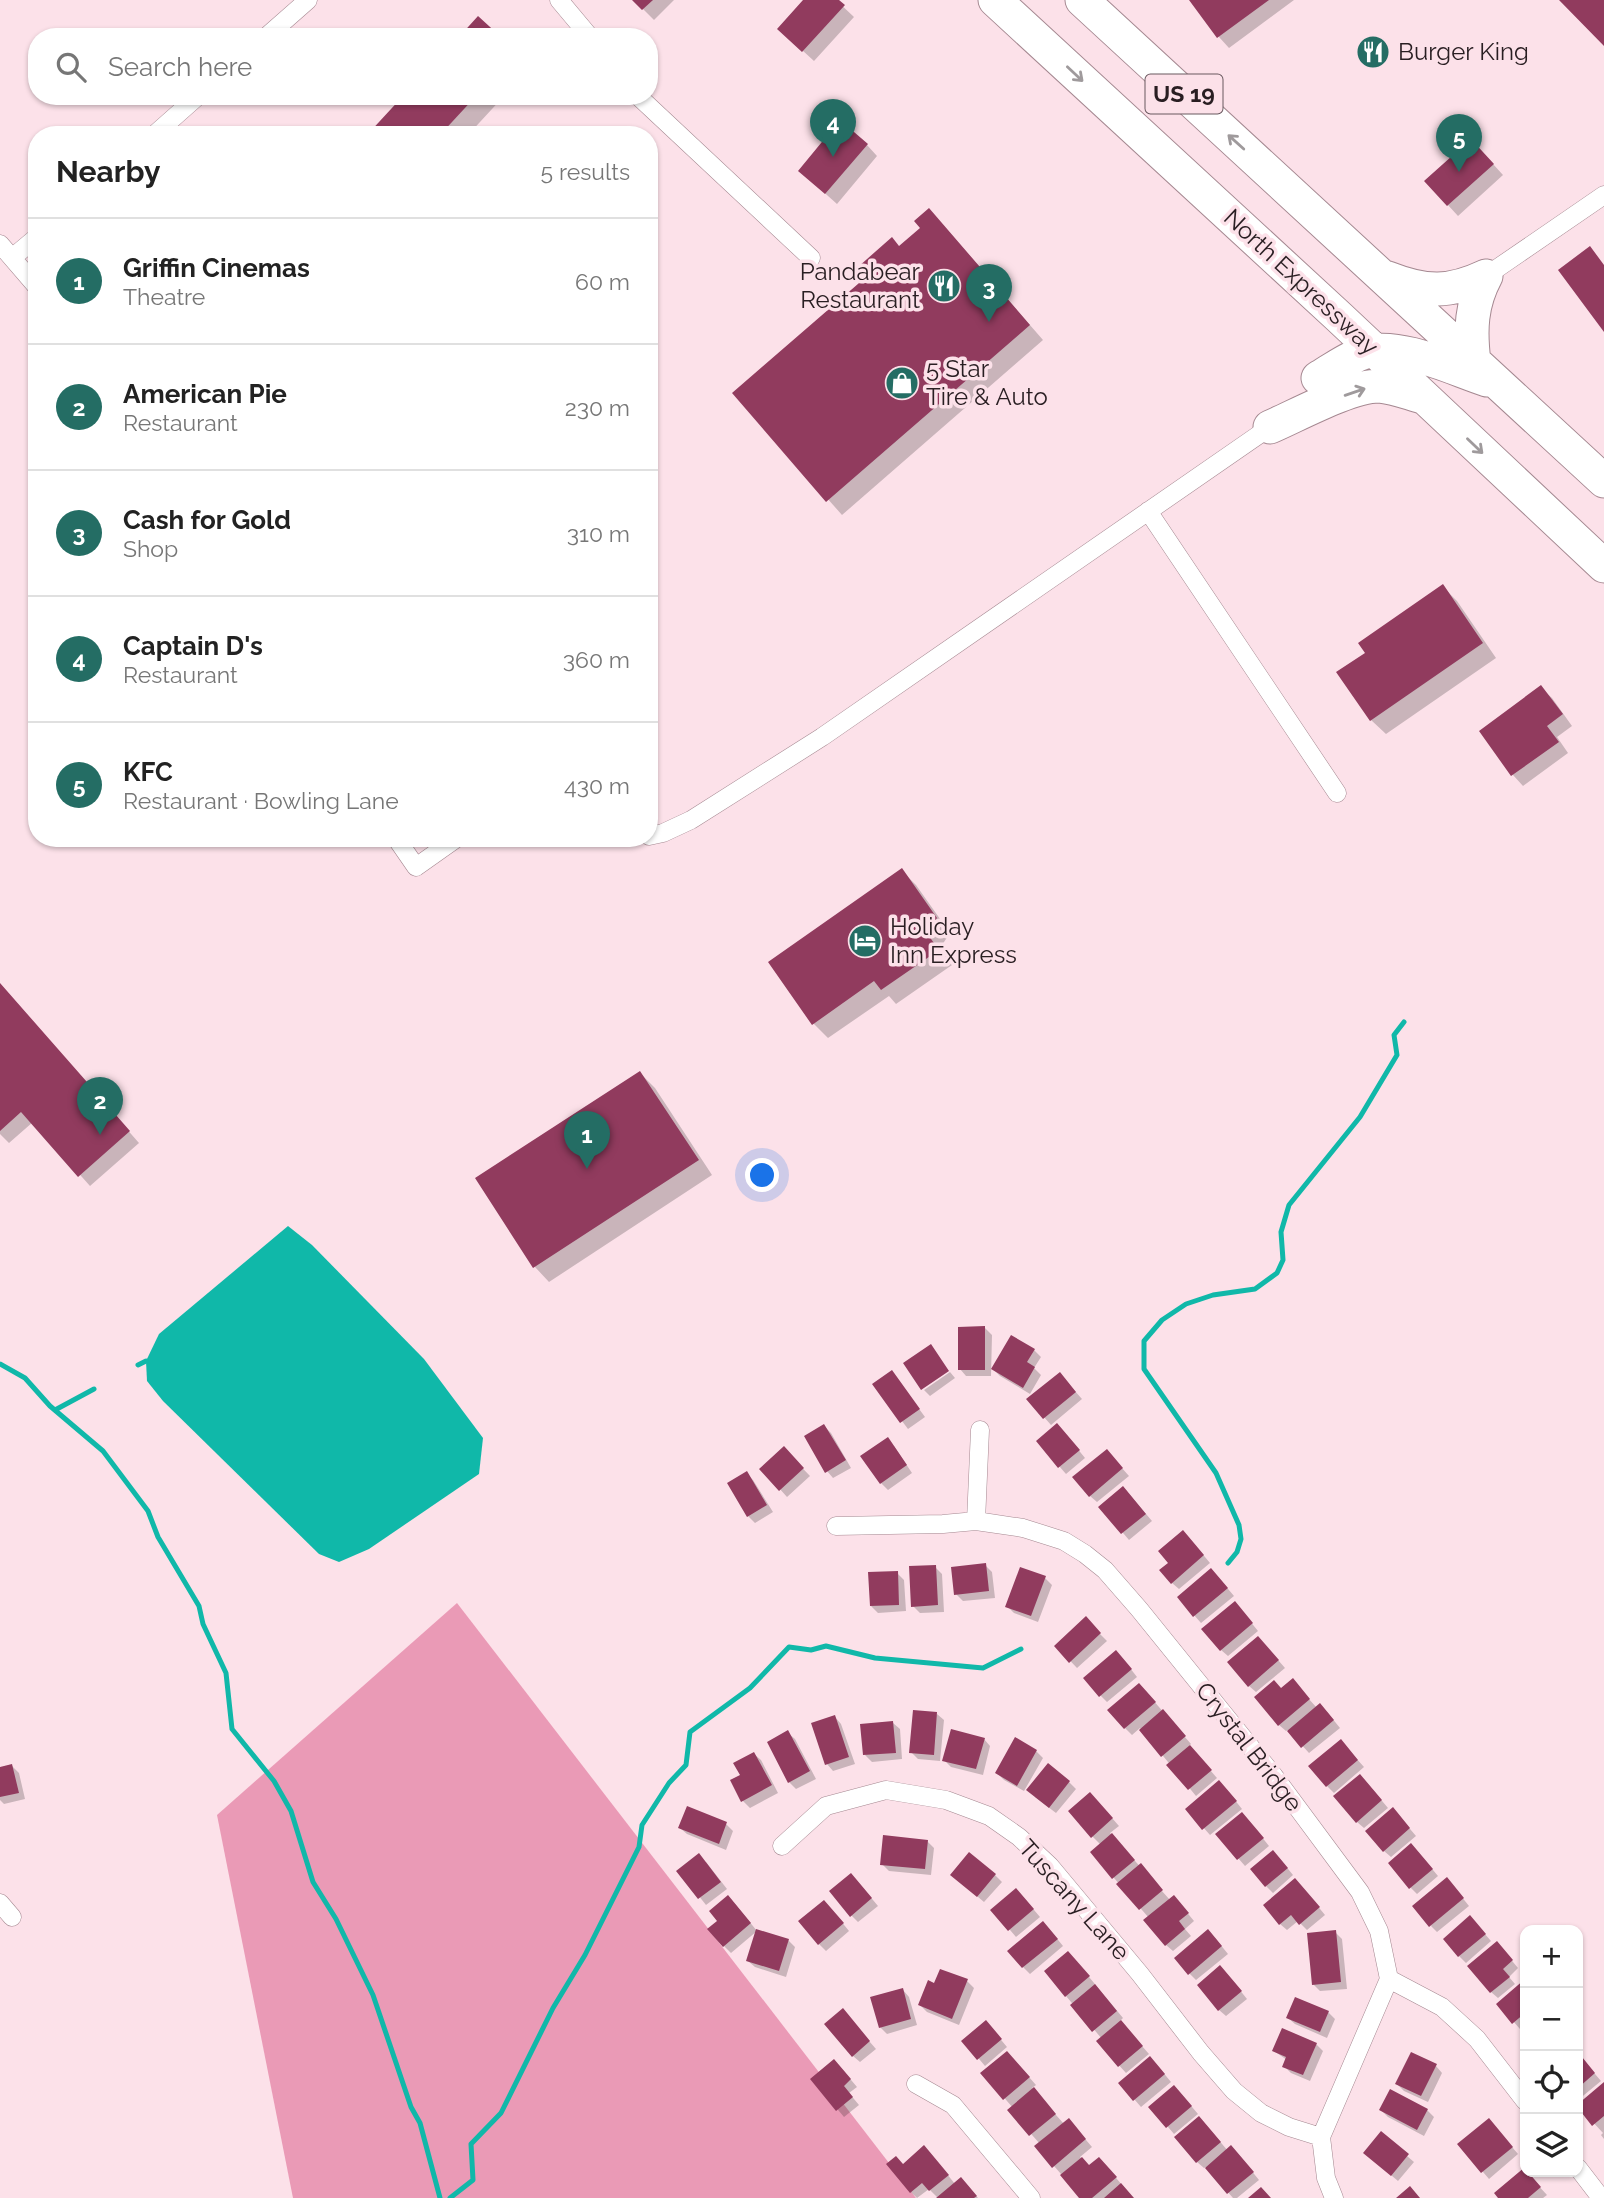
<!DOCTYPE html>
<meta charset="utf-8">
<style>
body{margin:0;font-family:Raleway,sans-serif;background:#f6f6f6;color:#222}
.controls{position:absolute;right:21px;bottom:21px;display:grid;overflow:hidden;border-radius:14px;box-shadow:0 2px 5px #0004}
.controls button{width:63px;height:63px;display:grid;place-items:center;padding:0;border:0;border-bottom:2px solid #e0e0e0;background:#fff;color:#222;font:35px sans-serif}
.you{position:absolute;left:763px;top:1176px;width:24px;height:24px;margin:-18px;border:5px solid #fff;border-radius:50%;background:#1a73e8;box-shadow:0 0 0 10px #1a73e833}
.badge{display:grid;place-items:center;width:46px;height:46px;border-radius:50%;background:#246d64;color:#fff;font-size:23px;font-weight:700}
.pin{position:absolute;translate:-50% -58px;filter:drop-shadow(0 2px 4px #0008)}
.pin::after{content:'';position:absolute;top:37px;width:24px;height:21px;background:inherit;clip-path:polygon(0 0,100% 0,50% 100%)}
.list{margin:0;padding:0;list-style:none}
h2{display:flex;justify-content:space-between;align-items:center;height:91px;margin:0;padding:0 28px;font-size:30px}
h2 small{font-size:23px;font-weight:400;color:#767676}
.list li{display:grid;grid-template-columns:46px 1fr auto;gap:21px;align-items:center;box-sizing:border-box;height:126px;padding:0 28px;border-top:2px solid #e0e0e0}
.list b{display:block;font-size:26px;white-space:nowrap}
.list p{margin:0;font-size:23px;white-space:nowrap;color:#767676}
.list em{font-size:23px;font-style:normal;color:#767676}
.icon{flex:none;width:38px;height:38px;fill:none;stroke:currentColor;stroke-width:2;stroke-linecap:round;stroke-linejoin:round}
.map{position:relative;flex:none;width:1604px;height:2198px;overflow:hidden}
.search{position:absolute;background:#fff;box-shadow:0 2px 5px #0004;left:28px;top:28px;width:630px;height:77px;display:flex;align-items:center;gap:18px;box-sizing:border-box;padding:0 24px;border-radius:28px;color:#767676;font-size:26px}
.panel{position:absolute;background:#fff;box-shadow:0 2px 5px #0004;left:28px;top:126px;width:630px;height:721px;border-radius:28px}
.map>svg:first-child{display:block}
</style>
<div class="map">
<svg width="1604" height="2198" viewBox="0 0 1604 2198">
<rect width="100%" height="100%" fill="#fce1e9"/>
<path fill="#ea9ab6" d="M457,1603L916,2198H293L217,1815Z"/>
<path fill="#10b8a9" d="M288,1226L312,1245L424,1359L483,1438L479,1474L369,1549L339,1562L319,1554L163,1401L147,1381L146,1361L159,1334Z"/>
<path fill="#0003" d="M634,0H674L654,20Z
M805,0H836L854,17L814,61L790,39Z
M1191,0H1294L1229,48L1219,37Z
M406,96H504L468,135H370Z
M867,145L877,156L837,204L800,171Z
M1482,152L1503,175L1458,216L1426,181Z
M943,225L1043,340L842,515L734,393L900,248Z
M1442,586L1457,601L1496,658L1386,734L1371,720L1367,653Z
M1541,688L1552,698L1572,726L1557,737L1568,753L1523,786L1513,775L1481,732Z
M902,871L916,885L950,933L940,948L952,965L896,1004L889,996L828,1038L813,1023Z
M0,984L139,1143L90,1186L33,1122L9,1143L0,1134Z
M640,1073L655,1088L712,1175L549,1282L535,1267L478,1179Z
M985,1328L992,1335L991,1376H966L960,1369Z
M1034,1350L1041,1357L1034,1368L1041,1375L1030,1394L1000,1376L993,1369Z
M892,1372L925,1417L908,1429L875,1385Z
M950,1372L955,1378L930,1396L924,1390Z
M1066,1381L1082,1399L1051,1425L1029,1400Z
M824,1426L831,1433L851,1468L833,1478L827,1471Z
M1064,1432L1085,1458L1066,1474L1038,1442Z
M894,1446L912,1473L888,1490L881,1483Z
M784,1449L810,1476L787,1497L762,1469Z
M1113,1458L1129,1476L1097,1502L1090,1496Z
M746,1473L753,1480L773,1512L755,1523L748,1516Z
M1130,1495L1152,1521L1129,1540L1101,1507Z
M1190,1539L1210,1563L1179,1589L1172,1583L1170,1563Z
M985,1565L992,1572L995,1598L963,1601L956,1594Z
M935,1567L942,1574L944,1612L920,1613L913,1606Z
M897,1573L904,1580L906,1611L878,1613L871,1606Z
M1218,1577L1234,1596L1201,1623L1179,1598Z
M1045,1578L1052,1585L1038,1622L1014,1613L1007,1606Z
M1241,1610L1258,1631L1228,1656L1221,1650Z
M1085,1619L1107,1641L1077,1668L1056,1646Z
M1265,1645L1285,1668L1256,1692L1249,1686Z
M1123,1659L1137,1677L1107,1702L1100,1695Z
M1299,1688L1317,1708L1327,1712L1340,1728L1309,1753L1288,1730L1286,1731L1279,1725L1281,1690Z
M1146,1692L1191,1744L1189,1746L1217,1778L1196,1796L1140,1728L1132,1735L1125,1728Z
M937,1714L944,1720L940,1761L918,1759L911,1752Z
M835,1717L841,1724L855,1764L833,1771L827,1764Z
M893,1723L900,1729L902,1759L872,1762L865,1755Z
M788,1733L795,1739L816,1779L796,1789L789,1782Z
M984,1739L990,1746L983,1775L951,1767L944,1760Z
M1347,1748L1364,1767L1334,1793L1327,1786Z
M1036,1751L1043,1758L1024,1791L1004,1780L997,1773Z
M754,1754L761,1760L778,1793L750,1808L743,1801L732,1781L742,1776Z
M12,1766L19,1773L25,1799L4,1804L0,1800V1769Z
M1069,1782L1076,1789L1056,1813L1035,1797Z
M1367,1783L1388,1808L1364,1828L1357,1822Z
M1226,1789L1242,1809L1210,1835L1187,1809Z
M1097,1801L1119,1826L1110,1833L1170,1900L1180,1904L1194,1921L1185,1929L1191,1936L1173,1951L1166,1945L1149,1918L1114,1878L1101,1845L1092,1836Z
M688,1809L726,1824L733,1831L726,1850L687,1834L680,1828Z
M1399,1816L1416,1836L1391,1857L1384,1851Z
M1249,1821L1269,1846L1245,1866L1218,1835Z
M927,1841L934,1848L931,1875L889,1871L882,1864Z
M1418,1852L1438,1876L1417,1894L1410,1887Z
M1280,1859L1293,1875L1273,1893L1266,1886Z
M706,1862L727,1889L706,1905L679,1871Z
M995,1875L1002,1882L984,1902L959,1881Z
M858,1882L878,1906L858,1922L851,1915Z
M1453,1886L1469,1906L1437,1932L1431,1926Z
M1302,1887L1325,1915L1307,1930L1298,1921L1287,1930L1280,1924Z
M1023,1897L1040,1917L1016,1937L993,1910Z
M735,1904L757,1931L731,1953L724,1946Z
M831,1909L849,1931L826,1951L819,1944Z
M1477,1925L1491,1941L1466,1963L1459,1956Z
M1050,1930L1063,1946L1030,1974L1023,1967Z
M1335,1932L1342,1939L1347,1989L1320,1991L1313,1984Z
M1215,1938L1228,1954L1196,1980L1189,1973Z
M788,1940L795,1947L786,1977L755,1967L748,1961Z
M1503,1950L1518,1968L1509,1977L1515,1984L1498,1998L1491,1992Z
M1075,1960L1123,2018L1120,2021L1149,2054L1126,2073L1098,2042L1102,2039L1066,1996Z
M1227,1974L1247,1999L1226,2016L1219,2010Z
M967,1981L974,1988L959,2025L927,2012L920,2005L935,1985Z
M1525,1981V2025L1520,2029L1498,2004Z
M903,1990L909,1997L917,2025L887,2034L880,2027Z
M1328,2012L1335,2019L1327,2038L1295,2024L1288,2018Z
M849,2018L876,2049L860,2062L853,2056Z
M992,2029L1007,2047L985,2066L964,2041Z
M1316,2044L1323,2051L1310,2081L1291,2073L1284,2066L1287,2060L1274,2051Z
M1578,2054L1601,2081L1578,2100Z
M1014,2060L1036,2085L1032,2088L1064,2124L1075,2127L1092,2147L1080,2157L1089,2167L1106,2166L1133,2198H1082L1054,2166L1040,2144L1010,2110L1013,2108L983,2073Z
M1157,2065L1171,2082L1141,2107L1120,2083Z
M1436,2066L1442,2073L1428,2102L1404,2091L1397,2084Z
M841,2068L857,2087L849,2093L859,2105L844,2117L812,2079Z
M1604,2084V2139L1601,2135L1603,2133L1578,2106Z
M1181,2094L1198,2114L1174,2134L1151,2107Z
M1381,2110H1427L1434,2117L1424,2136L1388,2117Z
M1206,2125L1228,2151L1238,2154L1259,2180L1237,2198H1233L1206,2167L1204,2168L1197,2162Z
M1495,2127L1518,2154L1489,2179L1460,2145Z
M931,2154L955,2184L968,2186L978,2198H938L929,2189L917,2198L911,2192L903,2165Z
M1407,2156L1414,2162L1398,2181L1372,2159Z
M1524,2170L1547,2195L1543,2198H1501Z"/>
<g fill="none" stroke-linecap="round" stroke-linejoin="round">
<path stroke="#10b8a9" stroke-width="5" d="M0,1364L25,1378L50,1406L103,1451L148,1511L158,1537L199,1606L203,1624L226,1673L232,1729L274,1781L291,1811L313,1882L336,1919L373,1995L411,2107L420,2123L440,2198
M138,1365L146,1361
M55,1410L94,1389
M1228,1563L1237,1552L1241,1539L1239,1525L1216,1473L1144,1369V1341L1162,1320L1186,1304L1213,1295L1255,1289L1277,1273L1283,1260L1281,1232L1289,1205L1360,1117L1397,1055L1394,1035L1404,1022
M450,2198L473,2180L471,2144L501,2113L553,2008L585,1955L639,1847L642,1825L669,1783L686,1765L690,1732L750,1688L789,1647L811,1650L826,1646L875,1658L983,1668L1021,1649"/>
</g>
<path fill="#913b5e" d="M632,0H653L642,10Z
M803,0H839L845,5L802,52L777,29Z
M1189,0H1269L1217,38Z
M1559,0H1604V46Z
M478,16L501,37H459Z
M403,96H476L440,135H367Z
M840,120L868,144L825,194L798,171Z
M1471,139L1494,164L1447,206L1424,181Z
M929,208L1030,325L826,502L732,393L866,277L858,267L892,237L899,246L920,228L914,221Z
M1590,246L1604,265V332L1558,270Z
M1443,584L1483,643L1370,721L1336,672L1365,653L1358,643Z
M1541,685L1563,714L1547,726L1559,742L1511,776L1479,731Z
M902,868L937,918L926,932L939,950L881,990L874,981L812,1025L768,962Z
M0,983L130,1131L78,1177L21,1112L0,1131Z
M640,1071L699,1160L533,1268L475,1178Z
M985,1326V1370H958V1327Z
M1011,1335L1035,1349L1027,1362L1035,1367L1023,1388L991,1369Z
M931,1344L949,1371L921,1390L903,1363Z
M892,1370L920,1409L900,1423L872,1384Z
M1060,1372L1076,1392L1043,1419L1026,1399Z
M1057,1423L1080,1450L1058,1468L1036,1441Z
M824,1424L846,1460L825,1473L804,1436Z
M888,1437L907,1465L880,1484L860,1456Z
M784,1446L804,1468L779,1491L759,1469Z
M1107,1449L1123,1468L1089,1497L1072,1477Z
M747,1471L767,1505L747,1517L727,1483Z
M1123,1486L1146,1514L1121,1534L1098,1507Z
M1183,1530L1204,1555L1171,1584L1159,1570L1168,1563L1158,1551Z
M986,1563L989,1591L954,1595L951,1567Z
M936,1565L938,1605L911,1607L909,1566Z
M1020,1567L1046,1576L1031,1616L1005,1607Z
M1211,1568L1228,1588L1193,1617L1177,1597Z
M898,1571L899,1605L870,1606L868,1572Z
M1235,1601L1253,1623L1220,1651L1201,1629Z
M1086,1616L1101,1633L1069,1663L1054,1646Z
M1258,1636L1279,1660L1248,1687L1227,1662Z
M1116,1650L1132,1669L1099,1697L1083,1678Z
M1293,1678L1310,1699L1278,1726L1254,1697L1274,1680L1281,1688Z
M1139,1683L1156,1702L1124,1729L1107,1710Z
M1320,1703L1334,1720L1301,1748L1287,1731Z
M1163,1709L1186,1736L1161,1757L1139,1730Z
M913,1710L937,1712L934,1755L909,1753Z
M835,1715L849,1757L825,1765L811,1723Z
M893,1721L896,1753L863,1755L860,1724Z
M951,1729L985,1738L976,1769L942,1761Z
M788,1730L810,1771L788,1783L767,1742Z
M1015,1737L1037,1750L1017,1786L995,1773Z
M1341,1739L1358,1760L1326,1787L1308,1766Z
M1190,1745L1212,1770L1188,1790L1166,1765Z
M754,1752L772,1785L741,1802L730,1780L740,1775L733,1763Z
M1048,1763L1070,1781L1049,1808L1026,1790Z
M12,1764L19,1793L0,1797V1767Z
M1360,1774L1382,1800L1356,1823L1333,1796Z
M1219,1780L1237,1801L1202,1830L1185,1809Z
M1090,1792L1113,1818L1091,1838L1068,1811Z
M687,1806L727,1822L719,1844L678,1828Z
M1393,1807L1410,1828L1383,1852L1365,1831Z
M1242,1812L1264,1838L1237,1860L1215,1834Z
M1112,1833L1135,1860L1112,1879L1090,1852Z
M883,1835L928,1840L925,1869L880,1865Z
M1411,1843L1433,1869L1409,1889L1388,1863Z
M1273,1850L1288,1868L1265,1887L1250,1869Z
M969,1852L996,1874L977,1897L950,1875Z
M699,1853L721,1882L698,1899L676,1871Z
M1141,1863L1163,1890L1139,1910L1116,1884Z
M851,1873L872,1898L850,1917L829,1891Z
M1447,1877L1464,1898L1429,1927L1412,1906Z
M1295,1878L1320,1907L1299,1925L1291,1915L1279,1925L1263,1905Z
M1016,1888L1034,1909L1008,1931L990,1910Z
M728,1895L751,1923L723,1947L707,1929L717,1921L709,1911Z
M1174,1895L1189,1913L1179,1921L1185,1929L1165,1946L1143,1920Z
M824,1900L844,1923L818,1945L798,1921Z
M1470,1915L1486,1934L1458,1957L1443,1939Z
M1043,1921L1058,1939L1022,1968L1007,1951Z
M756,1929L789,1939L779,1971L746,1961Z
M1208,1929L1222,1946L1188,1975L1174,1958Z
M1336,1930L1341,1982L1312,1985L1307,1933Z
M1497,1941L1513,1960L1503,1969L1510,1977L1490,1993L1467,1966Z
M1068,1951L1090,1976L1065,1997L1044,1971Z
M1220,1965L1242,1991L1218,2011L1197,1985Z
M940,1969L968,1979L952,2019L918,2005L928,1980L934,1983Z
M1525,1979V2013L1512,2024L1496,2004Z
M1095,1984L1117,2011L1092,2032L1070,2005Z
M903,1988L911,2019L879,2028L870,1997Z
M1295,1997L1329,2011L1320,2032L1286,2018Z
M843,2008L870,2041L852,2057L824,2024Z
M986,2020L1002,2039L977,2060L961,2041Z
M1121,2020L1143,2046L1118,2067L1096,2041Z
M1282,2028L1317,2043L1303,2075L1282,2067L1286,2057L1272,2051Z
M1007,2051L1030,2077L1003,2100L980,2073Z
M1411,2052L1437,2064L1421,2096L1395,2084Z
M1578,2052L1595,2073L1578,2088Z
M1150,2056L1165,2074L1133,2101L1118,2083Z
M834,2059L851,2079L844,2086L853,2097L836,2111L810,2079Z
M1604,2082V2116L1592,2126L1578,2108V2104Z
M1174,2085L1192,2106L1166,2128L1148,2107Z
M1034,2087L1056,2114L1029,2136L1007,2110Z
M1390,2089L1428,2109L1417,2130L1379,2110Z
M1199,2116L1221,2142L1196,2163L1174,2137Z
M1069,2118L1086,2139L1052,2168L1034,2146Z
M1489,2118L1513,2147L1481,2173L1457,2144Z
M1381,2131L1409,2154L1391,2176L1363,2153Z
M924,2145L949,2175L929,2191L922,2183L910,2193L886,2164L896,2156L903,2164Z
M1231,2145L1254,2172L1227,2194L1205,2168Z
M1082,2157L1089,2165L1099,2157L1117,2177L1092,2198H1079L1060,2175Z
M1525,2167V2172H1528L1541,2187L1528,2198H1498L1494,2193Z
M961,2177L977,2196L974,2198H936Z
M1121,2183L1134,2198H1104Z
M1410,2186L1420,2198H1396Z
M1261,2187L1271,2198H1248Z"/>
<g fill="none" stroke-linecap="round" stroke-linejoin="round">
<defs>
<path id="street" d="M559,0L590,37
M266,37L308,0
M638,96L811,258
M154,135L198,96
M0,244L37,287
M12,258L37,237
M1486,276L1604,195
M1148,511L1337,793
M649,836L663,833L691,820L822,737L1270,427
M396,838L416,867L457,838
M976,1521L980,1430
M836,1526L943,1524L976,1521L1023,1528L1064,1541L1085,1554L1105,1570L1139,1609L1274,1776L1360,1892L1379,1931L1389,1979L1321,2137L1326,2178L1334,2198
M782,1846L826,1806L886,1790L946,1800L989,1816L1019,1837L1050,1866L1140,1974L1201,2053L1234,2091L1261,2113L1289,2127L1321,2137
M0,1903L12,1917
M1389,1979L1442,2007L1477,2039L1525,2101
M916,2084L953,2105L1031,2198
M1578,2168L1601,2198"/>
<path id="highway" d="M995,0L1339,317L1604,566
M1082,0L1604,481
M1388,278C1426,293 1450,293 1486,276
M1474,362C1470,330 1471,304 1486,276
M1318,378C1333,369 1349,357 1366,352C1402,343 1453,369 1487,380
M1270,427C1298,415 1350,386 1379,386C1394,387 1408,393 1422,397"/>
</defs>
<use href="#street" stroke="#a58891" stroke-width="19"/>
<use href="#highway" stroke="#a58891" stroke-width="35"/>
<use href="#street" stroke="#fff" stroke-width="18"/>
<use href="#highway" stroke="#fff" stroke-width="33"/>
</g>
<defs><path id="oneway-shaft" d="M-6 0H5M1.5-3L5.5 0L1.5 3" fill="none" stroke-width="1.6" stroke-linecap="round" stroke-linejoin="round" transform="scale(1.75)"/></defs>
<g stroke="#9f9a9c">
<use href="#oneway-shaft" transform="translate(1075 74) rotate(43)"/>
<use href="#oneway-shaft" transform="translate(1236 142) rotate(-138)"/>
<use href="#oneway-shaft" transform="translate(1355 392) rotate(-19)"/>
<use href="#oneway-shaft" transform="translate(1475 446) rotate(44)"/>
</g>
<defs>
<symbol id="restaurant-disc" viewBox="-11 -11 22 22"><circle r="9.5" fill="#246d64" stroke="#fce1e9"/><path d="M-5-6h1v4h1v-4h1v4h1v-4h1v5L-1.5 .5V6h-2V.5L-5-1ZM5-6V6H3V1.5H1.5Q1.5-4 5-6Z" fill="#fff"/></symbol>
<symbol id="shop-disc" viewBox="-11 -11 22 22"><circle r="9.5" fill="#246d64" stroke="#fce1e9"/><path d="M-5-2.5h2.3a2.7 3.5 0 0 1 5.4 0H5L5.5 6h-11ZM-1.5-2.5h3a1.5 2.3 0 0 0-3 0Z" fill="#fff"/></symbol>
<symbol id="hotel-disc" viewBox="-11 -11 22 22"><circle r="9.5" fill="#246d64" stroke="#fce1e9"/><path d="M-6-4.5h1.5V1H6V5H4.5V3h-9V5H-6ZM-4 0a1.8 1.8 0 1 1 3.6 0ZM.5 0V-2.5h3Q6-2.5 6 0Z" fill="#fff"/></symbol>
</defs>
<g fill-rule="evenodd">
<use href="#restaurant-disc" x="1354" y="33" width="38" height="38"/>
<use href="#restaurant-disc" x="925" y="267" width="38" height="38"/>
<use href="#shop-disc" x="883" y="364" width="38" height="38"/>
<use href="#hotel-disc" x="846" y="922" width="38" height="38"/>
</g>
<g text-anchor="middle" stroke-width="7" stroke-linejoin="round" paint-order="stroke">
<rect fill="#fce1e9" stroke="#68585e" stroke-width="2" x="1145.5" y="74.5" width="77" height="39" rx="5"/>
<g font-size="23" font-weight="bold" fill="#291e22">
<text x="1184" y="102">US 19</text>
</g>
<g font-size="24" fill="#291e22" stroke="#fce1e9" text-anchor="start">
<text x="1398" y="60">Burger King</text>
<text x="920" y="280" text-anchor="end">Pandabear<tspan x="920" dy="28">Restaurant</tspan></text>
<text x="926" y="377">5 Star<tspan x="926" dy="28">Tire &amp; Auto</tspan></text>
<text x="890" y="935">Holiday<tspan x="890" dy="28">Inn Express</tspan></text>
</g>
<g font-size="24" fill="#291e22" stroke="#fce1e9">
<text transform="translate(1301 282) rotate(43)" y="8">North Expressway</text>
<text transform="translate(1249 1747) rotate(52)" y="8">Crystal Bridge</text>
<text transform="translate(1074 1900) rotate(48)" y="8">Tuscany Lane</text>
</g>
</g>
</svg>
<div class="controls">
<button>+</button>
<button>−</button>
<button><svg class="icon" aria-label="locate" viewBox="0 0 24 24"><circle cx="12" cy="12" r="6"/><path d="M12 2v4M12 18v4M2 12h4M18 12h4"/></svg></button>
<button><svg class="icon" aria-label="layers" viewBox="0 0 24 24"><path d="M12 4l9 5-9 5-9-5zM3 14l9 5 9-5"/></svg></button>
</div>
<div class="you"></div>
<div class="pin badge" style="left:587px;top:1169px">1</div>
<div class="pin badge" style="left:100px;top:1135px">2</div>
<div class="pin badge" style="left:989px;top:322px">3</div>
<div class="pin badge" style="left:833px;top:157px">4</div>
<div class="pin badge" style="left:1459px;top:172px">5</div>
<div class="search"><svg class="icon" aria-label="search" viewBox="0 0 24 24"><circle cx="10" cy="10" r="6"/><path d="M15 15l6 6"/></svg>Search here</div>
<section class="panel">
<h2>Nearby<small>5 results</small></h2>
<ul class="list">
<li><span class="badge">1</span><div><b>Griffin Cinemas</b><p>Theatre</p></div><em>60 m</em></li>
<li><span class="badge">2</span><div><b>American Pie</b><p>Restaurant</p></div><em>230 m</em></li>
<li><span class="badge">3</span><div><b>Cash for Gold</b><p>Shop</p></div><em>310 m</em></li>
<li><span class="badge">4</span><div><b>Captain D's</b><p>Restaurant</p></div><em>360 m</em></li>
<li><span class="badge">5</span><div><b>KFC</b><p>Restaurant · Bowling Lane</p></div><em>430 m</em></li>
</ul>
</section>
</div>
